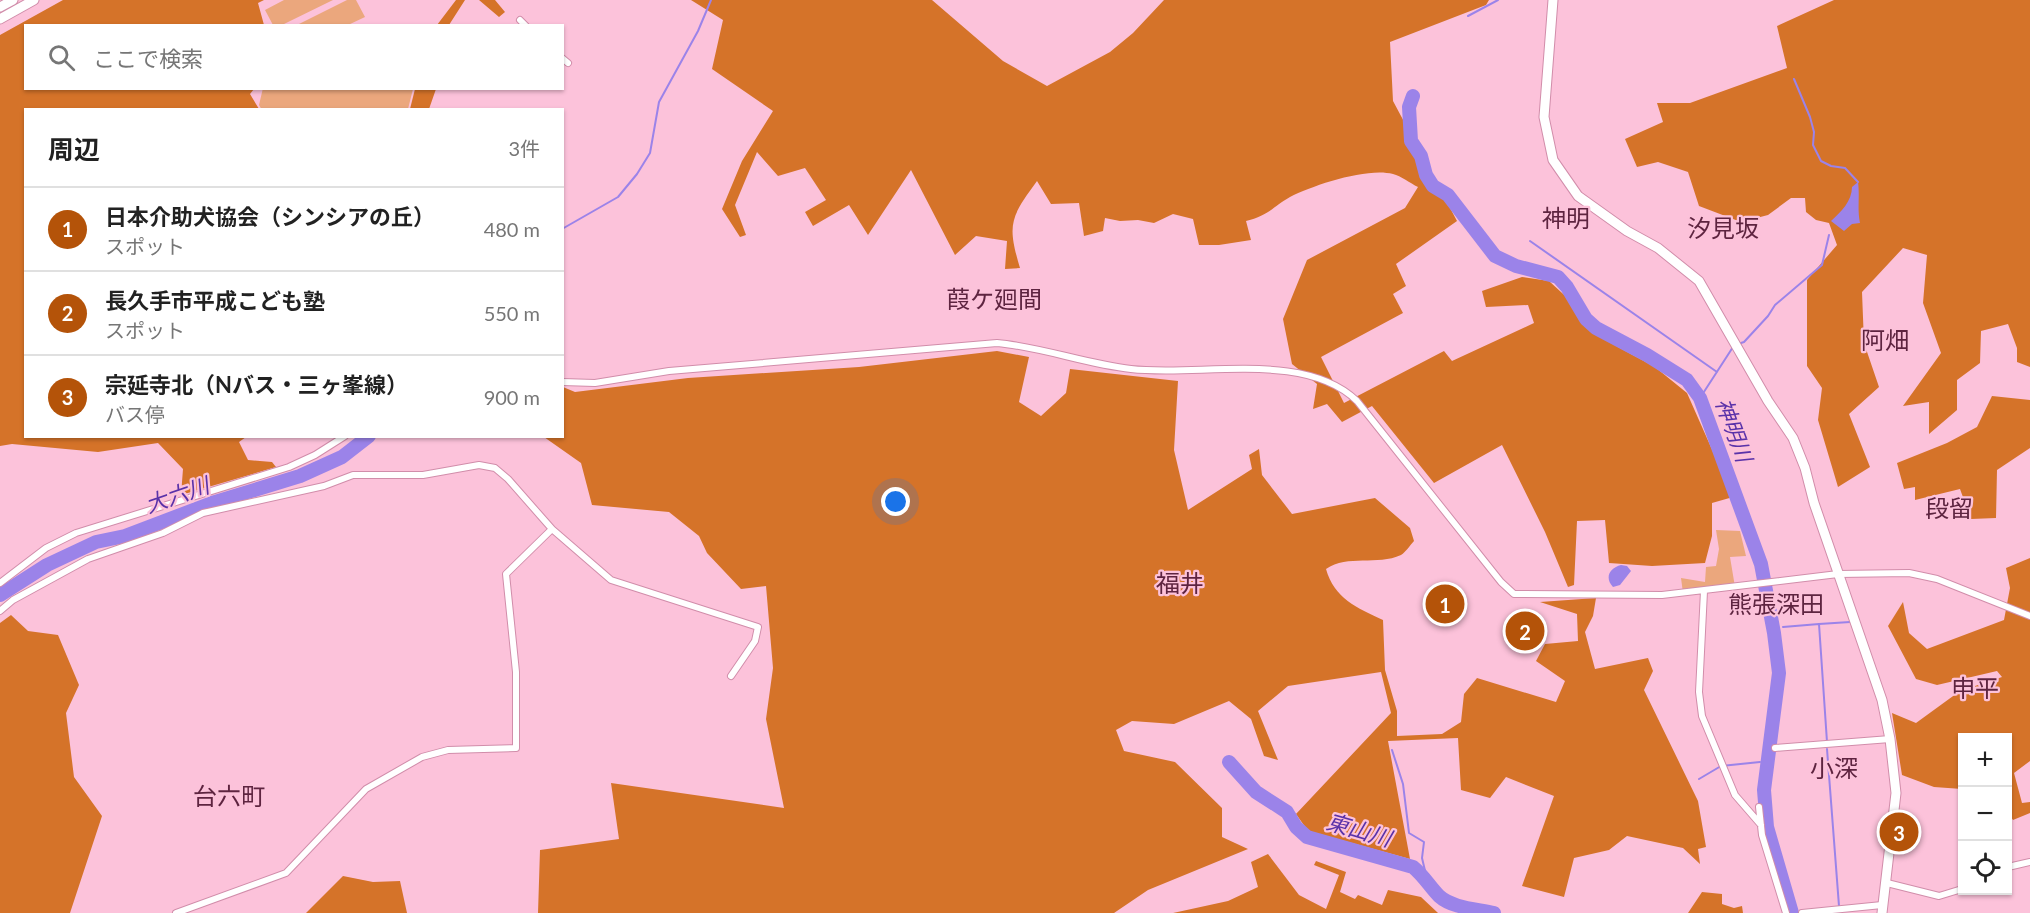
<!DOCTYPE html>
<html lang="ja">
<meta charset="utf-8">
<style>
body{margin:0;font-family:Lato,"Noto Sans JP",sans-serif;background:#f2f2f2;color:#222}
.controls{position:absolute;right:18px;bottom:18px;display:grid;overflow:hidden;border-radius:0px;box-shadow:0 2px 4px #0004}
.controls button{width:54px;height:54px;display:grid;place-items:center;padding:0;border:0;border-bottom:2px solid #e0e0e0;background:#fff;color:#222;font:30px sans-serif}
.you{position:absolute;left:896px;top:502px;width:21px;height:21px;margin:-15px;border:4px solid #fff;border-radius:50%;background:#1a73e8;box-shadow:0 0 0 9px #1a73e833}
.badge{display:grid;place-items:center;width:39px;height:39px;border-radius:50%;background:#b45309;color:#fff;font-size:20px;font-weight:700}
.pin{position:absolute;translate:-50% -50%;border:3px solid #fff;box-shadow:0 2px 6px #0006}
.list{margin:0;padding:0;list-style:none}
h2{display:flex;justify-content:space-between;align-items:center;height:78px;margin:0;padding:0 24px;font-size:26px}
h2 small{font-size:20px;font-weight:400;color:#767676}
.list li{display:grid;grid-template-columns:39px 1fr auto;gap:18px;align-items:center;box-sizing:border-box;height:84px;padding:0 24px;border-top:2px solid #e0e0e0}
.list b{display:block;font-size:22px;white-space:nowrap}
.list p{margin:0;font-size:20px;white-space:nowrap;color:#767676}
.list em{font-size:20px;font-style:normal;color:#767676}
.icon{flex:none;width:33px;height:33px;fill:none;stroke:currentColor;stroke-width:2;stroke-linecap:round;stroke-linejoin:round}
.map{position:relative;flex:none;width:2030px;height:913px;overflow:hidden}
.search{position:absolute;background:#fff;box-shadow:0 2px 4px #0004;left:24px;top:24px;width:540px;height:66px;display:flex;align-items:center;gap:15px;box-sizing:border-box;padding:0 21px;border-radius:0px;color:#767676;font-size:22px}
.panel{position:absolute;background:#fff;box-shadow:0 2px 4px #0004;left:24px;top:108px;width:540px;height:330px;border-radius:0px}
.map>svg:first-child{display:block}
</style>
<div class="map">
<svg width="2030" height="913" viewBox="0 0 2030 913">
<rect width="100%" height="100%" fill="#fcc2da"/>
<path fill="#eba77d" d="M284,0H333L282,25H273L265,10Z
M347,0H356L365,17L348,25H297Z
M263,88H413V89L408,109L262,110L259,105Z
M1716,530L1740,531L1746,556L1730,557L1735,587L1683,593L1681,578L1705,582L1706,567L1716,566L1719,549Z"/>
<path fill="#d57329" d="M63,0H264L258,3L264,25L26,26V88L254,89L250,94L259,109L26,110V436L246,437L239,442L248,460L272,462L276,467L181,495L183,469L158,443L98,452L12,444L0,446V35Z
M456,0H465L449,25H437Z
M479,0H495L505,12L499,17Z
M691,0H932L1003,61L1047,86L1110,52L1133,33L1164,0H1489L1486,5L1390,42L1393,101L1457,221L1396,264L1406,286L1393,294L1403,313L1321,357L1344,403L1444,351L1452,361L1534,323L1528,305L1486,307L1482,291L1522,277L1549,281L1574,304L1583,323L1618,347L1655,367L1687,393L1733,497L1712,503V536L1705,563L1652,566L1609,563L1605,520L1577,521L1574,585L1568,587L1545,532L1502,445L1434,483L1372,406L1342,422L1327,404L1313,409L1317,384L1292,364L1283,319L1307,260L1405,208L1418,187C1410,183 1401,176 1393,174C1368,167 1313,185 1290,197C1272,207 1270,215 1246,221L1251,240L1219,245H1199L1193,219L1173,214L1154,223L1138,220L1120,221L1105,218L1103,231L1084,236L1079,203L1051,204L1037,181C1010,218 1007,224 1020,268L1005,269L1007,241L976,236L955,255L911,170L868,235L849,205L813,226L805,212L826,200L805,168L778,176L757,152L735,205L746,235L740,237L722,209L742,161L773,111L712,69L723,20Z
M1834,0H2030V367L2017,362V348L2008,324L1981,331L1980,363L1957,380V410L1929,434V402L1903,406L1941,353L1923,303L1927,255L1903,248L1862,292L1864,343L1879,387L1849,414L1870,467L1838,487L1818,420L1822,388L1807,366V280L1837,245L1829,223L1816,220L1806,212L1805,198H1791L1768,215L1741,222L1699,206L1688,172L1658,162L1637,167L1625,139L1663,122L1657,103H1690L1787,68L1777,26Z
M415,89H436L429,109H410Z
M997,351L1029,357L1019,402L1041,416L1066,393L1070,369L1178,381L1174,450L1188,510L1252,469L1249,455L1259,449L1262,475L1292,514L1375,498L1410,528L1414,541C1410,545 1406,552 1401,555C1377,566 1348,554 1326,569C1334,598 1357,608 1383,620L1385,670L1397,711V736L1442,734L1461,722L1464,694L1477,678L1556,702L1565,681L1536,661L1545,644L1578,641L1577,614L1540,602L1596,598L1593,616L1585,632L1595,669L1648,658L1653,671L1644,690L1698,801L1706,847L1698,849L1700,864L1683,848L1627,836L1609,850L1574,858L1564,897L1522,886L1554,796L1506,777L1490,798L1461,790L1458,738L1388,741L1410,859L1308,831L1296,814L1391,713L1381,672L1288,686L1258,711L1278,760L1264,756L1251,719L1229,701L1174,724L1132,721L1116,730L1124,751L1175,762L1222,808V837L1248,849L1148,890L1114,913H538L540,850L619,839L611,783L784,808L766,719L773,668L766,586L741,589L707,553L699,536L669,512L592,505L581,463L544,437L562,436L563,387L575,392L688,378L859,367Z
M1992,396L2030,400V448L1997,470L1996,518L1971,519L1960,489L1915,500V487L1904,489L1897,463L1947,443L1977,427Z
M2030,558V761L2014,773L2022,803L2030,802V813L2013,820L2008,813V738H1962V789L1934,787L1902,775L1892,713L1916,723L1960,691L2002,677L1997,671L1937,685L1916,679L1888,626L1903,602L1909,633L1927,649L2004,620L2010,588L2006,568Z
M11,615L28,631L58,635L79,685L66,713L74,777L102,816L70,913H0V623Z
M1268,854L1299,895L1326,909L1339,875L1314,865L1316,861L1346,872L1340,892L1355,899L1358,895L1382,905L1388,890L1421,897L1438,913H1173L1228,901L1258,887L1251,862Z
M343,876L373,882L400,881L407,913H306Z
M1702,892L1722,894V904L1734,908L1742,906L1743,913H1688Z"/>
<path fill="#9b83e9" d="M1858,182C1860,197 1857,208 1860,223L1852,224L1844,231L1831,221C1841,212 1852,201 1852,187Z
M1621,565L1627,566L1631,571L1620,585L1613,587C1604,577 1610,568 1621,565Z"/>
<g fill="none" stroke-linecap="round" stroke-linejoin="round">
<path stroke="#9b83e9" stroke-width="2" d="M1468,16L1498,0
M1794,79L1810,117L1814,132L1813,145L1821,161L1831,166L1845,168L1858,182
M562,229L618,197L637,174L650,153L659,102L698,31L711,0
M1530,241L1717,372
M1738,344L1744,342L1768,316L1775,305L1822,265L1829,235
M1700,398L1733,347
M1783,627L1819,624
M1827,742L1819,624L1850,622
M1827,749L1839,906
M1392,750L1403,784L1409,833L1424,842L1422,858L1427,879
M1699,779L1721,766L1760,762"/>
<path stroke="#9b83e9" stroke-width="14" d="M1413,96L1409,107L1411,141L1421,156L1426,175L1433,186L1448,195L1495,256L1516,266L1558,277L1567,287L1586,319L1596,328L1647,355L1687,380L1700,398L1761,564L1774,633L1779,673L1764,790L1767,827L1792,913
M0,595L47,565L96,542L125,536L212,503L300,476L342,457L369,436
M1229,762L1256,792L1287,812L1296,827L1307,837L1413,867C1424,876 1430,887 1439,896C1452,908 1477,909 1494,913"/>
<defs>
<path id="street" d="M520,20L526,26
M562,58L568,63
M562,382L595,383L669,371L997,343C1042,347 1086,364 1131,369C1199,377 1305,350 1357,401L1501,582L1514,594L1662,595L1838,574L1909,573L1937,579L2030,616
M0,583L46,548L76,533L289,467L315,455L345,436
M1704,591L1699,692L1702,716L1735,795L1761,825
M0,611L13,600L88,559L163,533L203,513L324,486L353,475H423L479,465L495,468L508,479L552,529L611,580L758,627L755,641L731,676
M1775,748L1890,739
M1759,807L1762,835L1786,913
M2008,867L2030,862
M1887,883L1939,896L1962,889
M176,913L286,873L366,789L422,757L448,750L516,748V672L506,574L552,529
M1802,913L1882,905"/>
<path id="secondary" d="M1553,0L1544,117L1553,160L1578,196L1627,231L1658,248L1699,281L1768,401L1793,438L1805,468L1814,503L1882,700L1890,739L1896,793L1882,913
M0,7L13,0
M0,19L34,0"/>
</defs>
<use href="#street" stroke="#d18daa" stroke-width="8"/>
<use href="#secondary" stroke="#d18daa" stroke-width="11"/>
<use href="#street" stroke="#fff" stroke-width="6"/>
<use href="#secondary" stroke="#fff" stroke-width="9"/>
</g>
<g text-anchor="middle" stroke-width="4.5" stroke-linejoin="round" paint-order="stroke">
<g font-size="22" font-style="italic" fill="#5a32a9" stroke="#fcc2da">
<text transform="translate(1734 430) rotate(70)" y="8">神明川</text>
<text transform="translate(177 495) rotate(-19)" y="8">大六川</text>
<text transform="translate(1359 830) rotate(16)" y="8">東山川</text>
</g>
<g font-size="24" fill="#5e2440" stroke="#fcc2da">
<text x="1566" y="227">神明</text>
<text x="1723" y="237">汐見坂</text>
<text x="994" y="308">葭ケ廻間</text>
<text x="1885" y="349">阿畑</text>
<text x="1949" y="517">段留</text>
<text x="1180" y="592">福井</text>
<text x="1776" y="613">熊張深田</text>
<text x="1975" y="697">申平</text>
<text x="1834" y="777">小深</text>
<text x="229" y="805">台六町</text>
</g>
</g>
</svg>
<div class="controls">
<button>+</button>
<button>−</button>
<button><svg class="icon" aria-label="locate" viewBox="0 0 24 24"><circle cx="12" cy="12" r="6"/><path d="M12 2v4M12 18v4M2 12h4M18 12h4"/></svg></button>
</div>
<div class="you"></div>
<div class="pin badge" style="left:1445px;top:604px">1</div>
<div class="pin badge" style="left:1525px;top:631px">2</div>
<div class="pin badge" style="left:1899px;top:832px">3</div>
<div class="search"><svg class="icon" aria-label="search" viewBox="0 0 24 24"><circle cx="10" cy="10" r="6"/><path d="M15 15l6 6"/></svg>ここで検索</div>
<section class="panel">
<h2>周辺<small>3件</small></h2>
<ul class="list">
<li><span class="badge">1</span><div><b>日本介助犬協会（シンシアの丘）</b><p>スポット</p></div><em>480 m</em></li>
<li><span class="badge">2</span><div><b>長久手市平成こども塾</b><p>スポット</p></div><em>550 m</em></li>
<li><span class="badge">3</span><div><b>宗延寺北（Nバス・三ヶ峯線）</b><p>バス停</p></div><em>900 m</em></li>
</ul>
</section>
</div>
